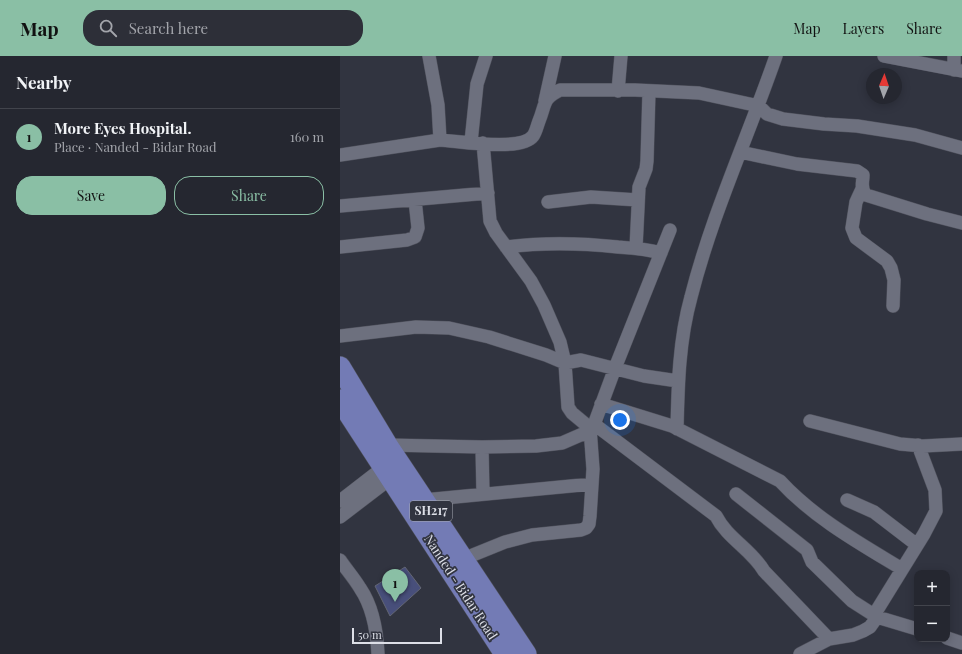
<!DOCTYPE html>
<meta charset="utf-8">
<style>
body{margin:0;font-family:"Playfair Display",serif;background:#2d2f38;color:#f1f3f6}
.controls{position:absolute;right:12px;bottom:12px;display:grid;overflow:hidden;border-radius:8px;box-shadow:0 2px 10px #0003}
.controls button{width:36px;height:36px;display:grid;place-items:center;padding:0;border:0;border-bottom:1px solid #42444c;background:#252730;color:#f1f3f6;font:20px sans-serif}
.compass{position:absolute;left:526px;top:12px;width:36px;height:36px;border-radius:50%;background:#252730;box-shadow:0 2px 10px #0003;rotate:2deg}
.scale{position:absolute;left:12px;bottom:10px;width:90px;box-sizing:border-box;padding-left:4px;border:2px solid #dddfe7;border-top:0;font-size:11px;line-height:14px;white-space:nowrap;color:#dddfe7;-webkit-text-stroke:3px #313440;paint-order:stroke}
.you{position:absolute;left:280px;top:364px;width:14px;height:14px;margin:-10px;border:3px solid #fff;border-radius:50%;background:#1a73e8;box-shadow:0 0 0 6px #1a73e833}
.badge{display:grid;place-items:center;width:26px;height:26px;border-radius:50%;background:#8abfa5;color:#111;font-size:13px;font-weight:700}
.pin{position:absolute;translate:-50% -33px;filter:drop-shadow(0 1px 2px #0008)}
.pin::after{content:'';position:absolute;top:21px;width:14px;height:12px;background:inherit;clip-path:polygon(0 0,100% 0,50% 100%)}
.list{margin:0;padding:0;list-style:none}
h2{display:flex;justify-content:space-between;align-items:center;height:52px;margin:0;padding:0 16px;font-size:17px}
h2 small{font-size:13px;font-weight:400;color:#a3a5ab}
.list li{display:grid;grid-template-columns:26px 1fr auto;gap:12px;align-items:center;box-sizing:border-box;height:56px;padding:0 16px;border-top:1px solid #42444c}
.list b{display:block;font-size:15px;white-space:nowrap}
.list p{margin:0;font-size:13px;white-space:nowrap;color:#a3a5ab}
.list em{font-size:13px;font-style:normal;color:#a3a5ab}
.actions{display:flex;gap:8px;padding:12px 16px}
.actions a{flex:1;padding:9px 0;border:1px solid #8abfa5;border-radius:16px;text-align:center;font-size:14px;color:#8abfa5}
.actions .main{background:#8abfa5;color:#111}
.icon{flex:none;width:22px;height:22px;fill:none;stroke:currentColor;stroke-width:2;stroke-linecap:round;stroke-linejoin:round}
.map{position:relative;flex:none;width:622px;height:598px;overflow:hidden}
header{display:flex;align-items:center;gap:24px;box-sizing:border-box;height:56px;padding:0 20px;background:#8abfa5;color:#111}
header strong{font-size:19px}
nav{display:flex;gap:22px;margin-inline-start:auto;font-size:14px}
.search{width:280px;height:36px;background:#2d2f38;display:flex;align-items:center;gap:10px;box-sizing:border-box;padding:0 14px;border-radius:16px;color:#a3a5ab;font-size:15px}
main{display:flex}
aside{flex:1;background:#252730}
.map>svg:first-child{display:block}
</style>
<header>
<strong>Map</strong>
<div class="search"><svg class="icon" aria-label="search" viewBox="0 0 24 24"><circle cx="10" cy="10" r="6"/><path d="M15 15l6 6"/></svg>Search here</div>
<nav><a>Map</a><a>Layers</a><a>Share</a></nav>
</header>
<main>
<aside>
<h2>Nearby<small></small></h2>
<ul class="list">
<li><span class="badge">1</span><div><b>More Eyes Hospital.</b><p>Place · Nanded - Bidar Road</p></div><em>160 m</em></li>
</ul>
<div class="actions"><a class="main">Save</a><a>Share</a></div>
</aside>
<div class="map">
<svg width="622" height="598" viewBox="0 0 622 598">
<rect width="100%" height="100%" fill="#313440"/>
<path fill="#484f7b" stroke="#636674" d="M65,511L81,532L50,560L35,530Z"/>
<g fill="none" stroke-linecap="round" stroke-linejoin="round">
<defs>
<path id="street" d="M89,0L98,49L100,84C119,85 181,96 193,80C196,76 197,70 199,65C206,48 202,43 220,34H295L359,37L419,50L427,58L443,63L484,68L517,70L575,79L622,92
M544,0L622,15
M614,0V14
M278,35L281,0
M205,45L215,0
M131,86L137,28L146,0
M400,96L457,108L517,115L523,119C523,126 520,133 526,139L587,158L622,167
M0,99L100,84
M522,133L516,146L512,172L516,182L547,205L551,212L554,224L553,250
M208,146L251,141L298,144
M0,150L148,137
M0,191L67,184L75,181L78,172L75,144
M166,191C204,186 241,187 278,191C293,192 307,193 321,197
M296,192L299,131L306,113L307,105L309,35
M0,280L76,271L109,272L149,281L206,299L225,307L241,304L304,320L338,325
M261,348L332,370L440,425C474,462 519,487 562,513
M470,365L560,388L583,390L622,388
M254,368L376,460C387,482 412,494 424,515L489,583
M337,373C338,329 339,284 351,241C372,158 408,81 436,0
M47,389L142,391L196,390L222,387L245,377L255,366L275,312L330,174
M142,391L143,438
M396,438L467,494L472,506L512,545L537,561L577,573
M84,444L252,428
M507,444L534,456L577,489
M0,445L44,411
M0,461L51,422
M123,503L165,486L192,479L241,474L246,472L249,468L250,460L253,413L250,372L232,357L228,351L225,307L220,286L204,249L191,225L156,177L150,165L143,87
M0,504C6,513 14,522 20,532C33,551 37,576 38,598
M534,559L584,478L596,455L595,434L578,389
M607,582L622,587
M460,598L489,583L513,579L523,575L530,571L537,561"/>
<path id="primary" d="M0,311L47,389L186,598
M0,344L165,598"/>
</defs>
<use href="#street" stroke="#50525d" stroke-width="14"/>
<use href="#primary" stroke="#50525d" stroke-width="22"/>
<use href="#street" stroke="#6d707e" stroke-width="13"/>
<use href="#primary" stroke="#737bb5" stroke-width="21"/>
</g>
<g text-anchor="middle" stroke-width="3.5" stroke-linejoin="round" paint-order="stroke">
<rect fill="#313440" stroke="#a9acb5" stroke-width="1" x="70" y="445" width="42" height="20" rx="3"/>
<g font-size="12" font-weight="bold" fill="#dddfe7">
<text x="91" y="459">SH217</text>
</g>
<g font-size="13" fill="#dddfe7" stroke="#313440">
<text transform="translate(121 531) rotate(57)" y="5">Nanded - Bidar Road</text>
</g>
</g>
</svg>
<div class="controls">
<button>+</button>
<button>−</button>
</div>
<svg class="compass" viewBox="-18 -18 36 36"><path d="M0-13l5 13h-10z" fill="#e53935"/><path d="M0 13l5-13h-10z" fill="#a3a5ab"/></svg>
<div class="scale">50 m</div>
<div class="you"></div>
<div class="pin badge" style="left:55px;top:546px">1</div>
</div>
</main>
